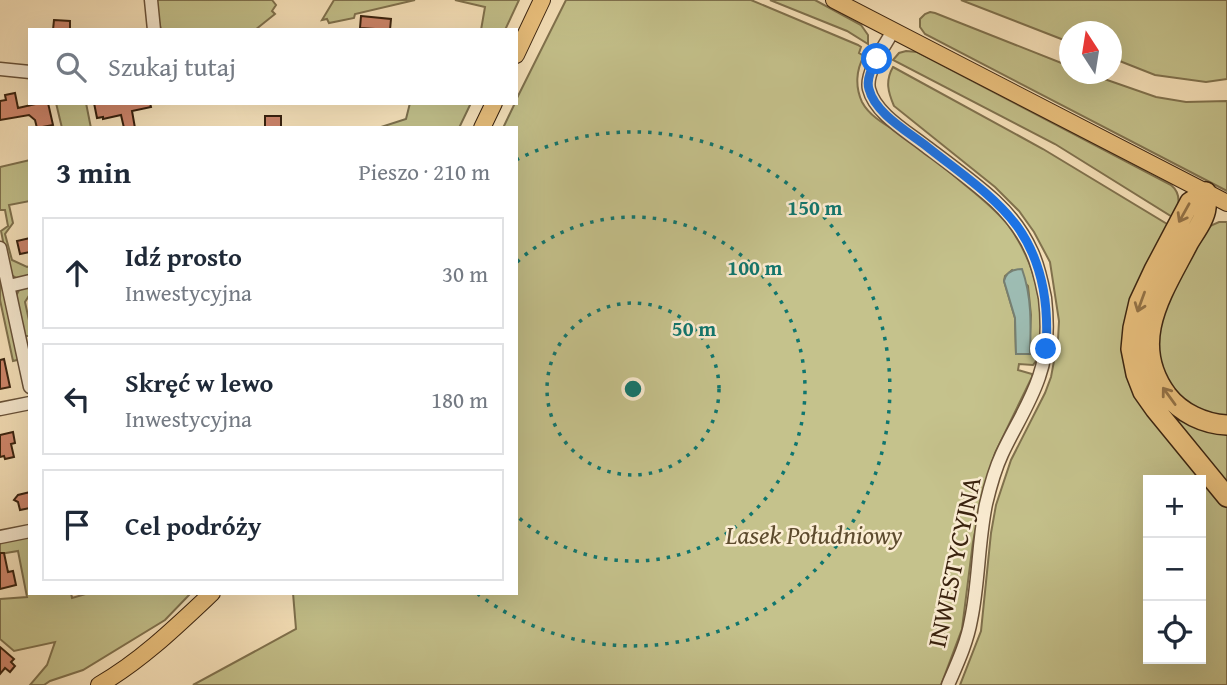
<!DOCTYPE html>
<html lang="pl">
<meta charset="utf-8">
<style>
body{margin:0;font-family:"Gentium Book Plus",serif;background:#f6f6f7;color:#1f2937}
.controls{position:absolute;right:21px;bottom:21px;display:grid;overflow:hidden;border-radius:0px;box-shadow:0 7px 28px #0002}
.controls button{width:63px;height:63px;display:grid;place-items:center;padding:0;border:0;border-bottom:2px solid #e0e1e3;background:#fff;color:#1f2937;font:35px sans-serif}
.compass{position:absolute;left:1059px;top:21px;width:63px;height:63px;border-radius:50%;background:#fff;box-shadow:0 7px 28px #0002;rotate:348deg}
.stop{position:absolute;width:21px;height:21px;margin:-16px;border:5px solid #1a73e8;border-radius:50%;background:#fff}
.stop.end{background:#1a73e8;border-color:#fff;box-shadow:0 2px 7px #0008}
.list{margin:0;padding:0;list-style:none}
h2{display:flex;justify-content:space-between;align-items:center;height:91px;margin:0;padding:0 28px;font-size:30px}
h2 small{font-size:23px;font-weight:400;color:#747a83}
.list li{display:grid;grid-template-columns:46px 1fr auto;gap:21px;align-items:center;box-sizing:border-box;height:112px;margin:0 14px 14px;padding:0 14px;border:2px solid #e0e1e3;border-radius:0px}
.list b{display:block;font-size:26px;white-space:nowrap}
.list p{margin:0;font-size:23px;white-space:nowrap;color:#747a83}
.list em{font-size:23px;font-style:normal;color:#747a83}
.icon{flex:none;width:38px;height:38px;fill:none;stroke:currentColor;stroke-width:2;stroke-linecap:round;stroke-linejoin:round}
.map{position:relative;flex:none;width:1227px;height:685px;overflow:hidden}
.search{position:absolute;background:#fff;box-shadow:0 7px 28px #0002;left:28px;top:28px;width:490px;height:77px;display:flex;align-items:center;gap:18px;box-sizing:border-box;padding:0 24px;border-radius:0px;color:#747a83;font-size:26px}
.panel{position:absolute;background:#fff;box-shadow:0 7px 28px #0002;left:28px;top:126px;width:490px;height:469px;border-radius:0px}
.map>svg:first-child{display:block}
</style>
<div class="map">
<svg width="1227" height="685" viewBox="0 0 1227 685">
<rect width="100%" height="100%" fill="#f9e4bc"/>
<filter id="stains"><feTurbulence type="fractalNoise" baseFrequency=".00286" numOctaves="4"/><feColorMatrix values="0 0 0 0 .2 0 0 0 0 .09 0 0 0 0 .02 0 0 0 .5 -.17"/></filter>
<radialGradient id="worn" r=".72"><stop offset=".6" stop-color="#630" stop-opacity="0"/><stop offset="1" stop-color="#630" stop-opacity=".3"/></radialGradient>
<path fill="#c5c28c" stroke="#80724e" stroke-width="2" fill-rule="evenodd" d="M154,0H272L276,5L272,11L275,14L255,30H161Z
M334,0H415L355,14L354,18L329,23L327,19L322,20Z
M455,0H519L505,30H481L485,7Z
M566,0H751L858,45L861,47L859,53L864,56C856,70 855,87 862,102C871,119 892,128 907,138C927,153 946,169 965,185C980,197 996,210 1008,225C1028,252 1040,286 1041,319C1041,331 1042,357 1033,365L1019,364L1018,370L1032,374V377L995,453L984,488L973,542L962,629L941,685H193L296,629L293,593H516V128H503L515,103H516V100ZM1012,270L1028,286L1031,315L1029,354H1016L1015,318L1004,281L1005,276Z
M770,0H815L861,25L868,35V44L847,31Z
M961,0H1227V79L1206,82L1155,75L1112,58V32H1070L1069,42Z
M930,12L935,13L1069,66L1070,74H1090L1156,97L1186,102L1227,101V191L925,34L920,27V19L925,14Z
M906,51L917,52L1171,185C1182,194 1179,206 1174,218L1055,144L893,60L899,53Z
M893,67L1043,149L1172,227L1144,407L1227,508V685H960L981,631L991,533L996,505L1011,460L1045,393L1051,377L1058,340L1059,321L1050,262L1034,232L1019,211L995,187L894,106C888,92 885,81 893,67ZM1148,480H1201V659H1148Z
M56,103H86L91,128H62Z
M410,103H471L459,128H378L406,119Z
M30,160V201L9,205L13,223L5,234L12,260L27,267L30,266V276L18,279L10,274L9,271L1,231L8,226L5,210H0V167Z
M1219,222H1227V418L1206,414L1179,396L1167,381L1156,346L1164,303L1175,278L1210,226Z
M1180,232L1186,235C1174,259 1159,284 1150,309C1136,347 1148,399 1185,419C1199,426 1212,429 1227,430V487L1156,402L1145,383L1139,362L1136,343L1141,313L1147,298Z
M0,281H2L19,358L17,360L13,361L0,300Z
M30,285V294L25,302L30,325V336H23L15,298L19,290Z
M30,535V593H71L72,598L89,593H191L165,620L83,670L50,681L44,685H30L47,665L55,642L14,651L0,639V599L27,597L18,551L0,554V542Z"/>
<path fill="#9ebeb5" stroke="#768073" stroke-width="2" d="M1022,269C1032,297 1031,325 1030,354H1016L1015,318L1004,281C1006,272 1014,269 1022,269Z"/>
<path fill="#d2886d" stroke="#3a230f" stroke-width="2" d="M361,16L391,19L390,30L360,28Z
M54,20L70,21V30H53Z
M15,93L18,108L40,103H48L53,125L37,128L35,120L29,115L0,120V101L6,100L5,95Z
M94,103H150L151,107L132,111L135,128H124L121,115L103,119V117L97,118Z
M265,116H281V128H265Z
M30,238V252L20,254L17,241Z
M4,359L10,387L0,389V360Z
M13,432L15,443L11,444L14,457L5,459L4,456L0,457V435Z
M30,492V508L20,510L18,502L14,500L18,495Z
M0,553H4L8,572L13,571L16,585L0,589Z
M0,647L14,659L11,662L15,666L10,672L5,668L0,674Z"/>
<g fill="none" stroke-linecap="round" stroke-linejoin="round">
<defs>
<path id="minor" d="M151,0L154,30
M893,31C885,45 865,73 869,89C875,113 906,131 924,145C948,163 973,181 995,201C1010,215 1024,234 1032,252C1039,267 1042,283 1045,298C1048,325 1048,352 1039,377C1030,404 1014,428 1002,454C995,469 990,487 986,504C978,542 979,582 971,620C967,643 957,664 948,685
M0,69L30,72
M0,248L30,387
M9,286L30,281
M0,409L30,403
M0,537L30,531"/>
<path id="major" d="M834,0L1227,203
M516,55L542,0
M482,128L494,103
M99,685C141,661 177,626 212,593"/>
<path id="highway" d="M1206,192L1190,202L1154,270L1139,302L1133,328L1131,349L1136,374L1143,392L1155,409L1227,497
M1206,192C1206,197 1207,203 1206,208C1205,219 1195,232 1189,242C1164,291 1127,341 1167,395C1181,413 1204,424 1227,425"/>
</defs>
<use href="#minor" stroke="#6a533a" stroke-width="15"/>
<use href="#major" stroke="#3a230f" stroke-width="18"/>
<use href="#highway" stroke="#3a230f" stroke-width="22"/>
<use href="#minor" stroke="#fbedd3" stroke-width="12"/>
<use href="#major" stroke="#ecc27e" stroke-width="16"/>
<use href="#highway" stroke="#ecc27e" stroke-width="19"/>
</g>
<defs><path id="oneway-shaft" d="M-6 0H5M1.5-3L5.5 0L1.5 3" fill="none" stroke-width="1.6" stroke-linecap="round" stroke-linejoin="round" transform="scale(1.75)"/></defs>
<g stroke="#937246">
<use href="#oneway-shaft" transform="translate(1184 213) rotate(119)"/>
<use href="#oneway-shaft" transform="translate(1141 302) rotate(110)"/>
<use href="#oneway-shaft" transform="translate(1169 396) rotate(-126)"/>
</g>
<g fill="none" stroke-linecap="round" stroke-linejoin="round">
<path stroke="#1a73e8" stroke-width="9" d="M877,59C872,68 866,79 869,89C875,113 907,131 925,145C956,170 993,194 1017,226C1043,262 1049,306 1046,349"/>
</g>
<g fill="none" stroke="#0f766e" stroke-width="3.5" stroke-dasharray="3.5 7">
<circle cx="633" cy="389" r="86"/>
<path d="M517 262A172 172 0 1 1 517 516"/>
<path d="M516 160A257 257 0 1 1 478 594"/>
</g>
<g text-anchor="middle" stroke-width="5" stroke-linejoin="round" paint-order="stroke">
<g font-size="26" font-style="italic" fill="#5d4b2e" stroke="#fbedd3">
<text x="814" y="544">Lasek Południowy</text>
</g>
<g font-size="26" fill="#3a230f" stroke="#fbedd3">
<text transform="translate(954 562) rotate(-78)" y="9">INWESTYCYJNA</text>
</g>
</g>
<circle cx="633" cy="389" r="10" fill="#0f766e" stroke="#fbedd3" stroke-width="3.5"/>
<g font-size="21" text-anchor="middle" font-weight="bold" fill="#0f766e" stroke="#fbedd3" stroke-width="5" stroke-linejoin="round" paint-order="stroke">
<text x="815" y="215">150 m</text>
<text x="755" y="275">100 m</text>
<text x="694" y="336">50 m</text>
</g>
<rect width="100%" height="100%" filter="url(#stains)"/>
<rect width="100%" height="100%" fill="url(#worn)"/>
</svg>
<div class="controls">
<button>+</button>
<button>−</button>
<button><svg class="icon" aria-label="locate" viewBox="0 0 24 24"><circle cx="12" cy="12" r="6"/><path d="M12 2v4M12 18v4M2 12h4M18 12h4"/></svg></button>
</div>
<svg class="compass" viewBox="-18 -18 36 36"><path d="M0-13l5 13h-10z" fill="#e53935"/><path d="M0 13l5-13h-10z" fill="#747a83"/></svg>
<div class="stop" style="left:877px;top:59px"></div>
<div class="stop end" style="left:1046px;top:349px"></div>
<div class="search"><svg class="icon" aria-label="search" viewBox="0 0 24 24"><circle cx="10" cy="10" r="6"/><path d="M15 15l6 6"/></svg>Szukaj tutaj</div>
<section class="panel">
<h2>3 min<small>Pieszo · 210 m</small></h2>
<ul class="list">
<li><svg class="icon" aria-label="ahead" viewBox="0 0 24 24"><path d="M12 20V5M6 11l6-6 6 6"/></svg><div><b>Idź prosto</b><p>Inwestycyjna</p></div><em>30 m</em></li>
<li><svg class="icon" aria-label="left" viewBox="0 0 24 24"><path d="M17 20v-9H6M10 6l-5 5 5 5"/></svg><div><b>Skręć w lewo</b><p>Inwestycyjna</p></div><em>180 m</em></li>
<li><svg class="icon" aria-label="arrive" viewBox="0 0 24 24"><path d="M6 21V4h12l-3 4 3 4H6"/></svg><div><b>Cel podróży</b></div></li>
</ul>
</section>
</div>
